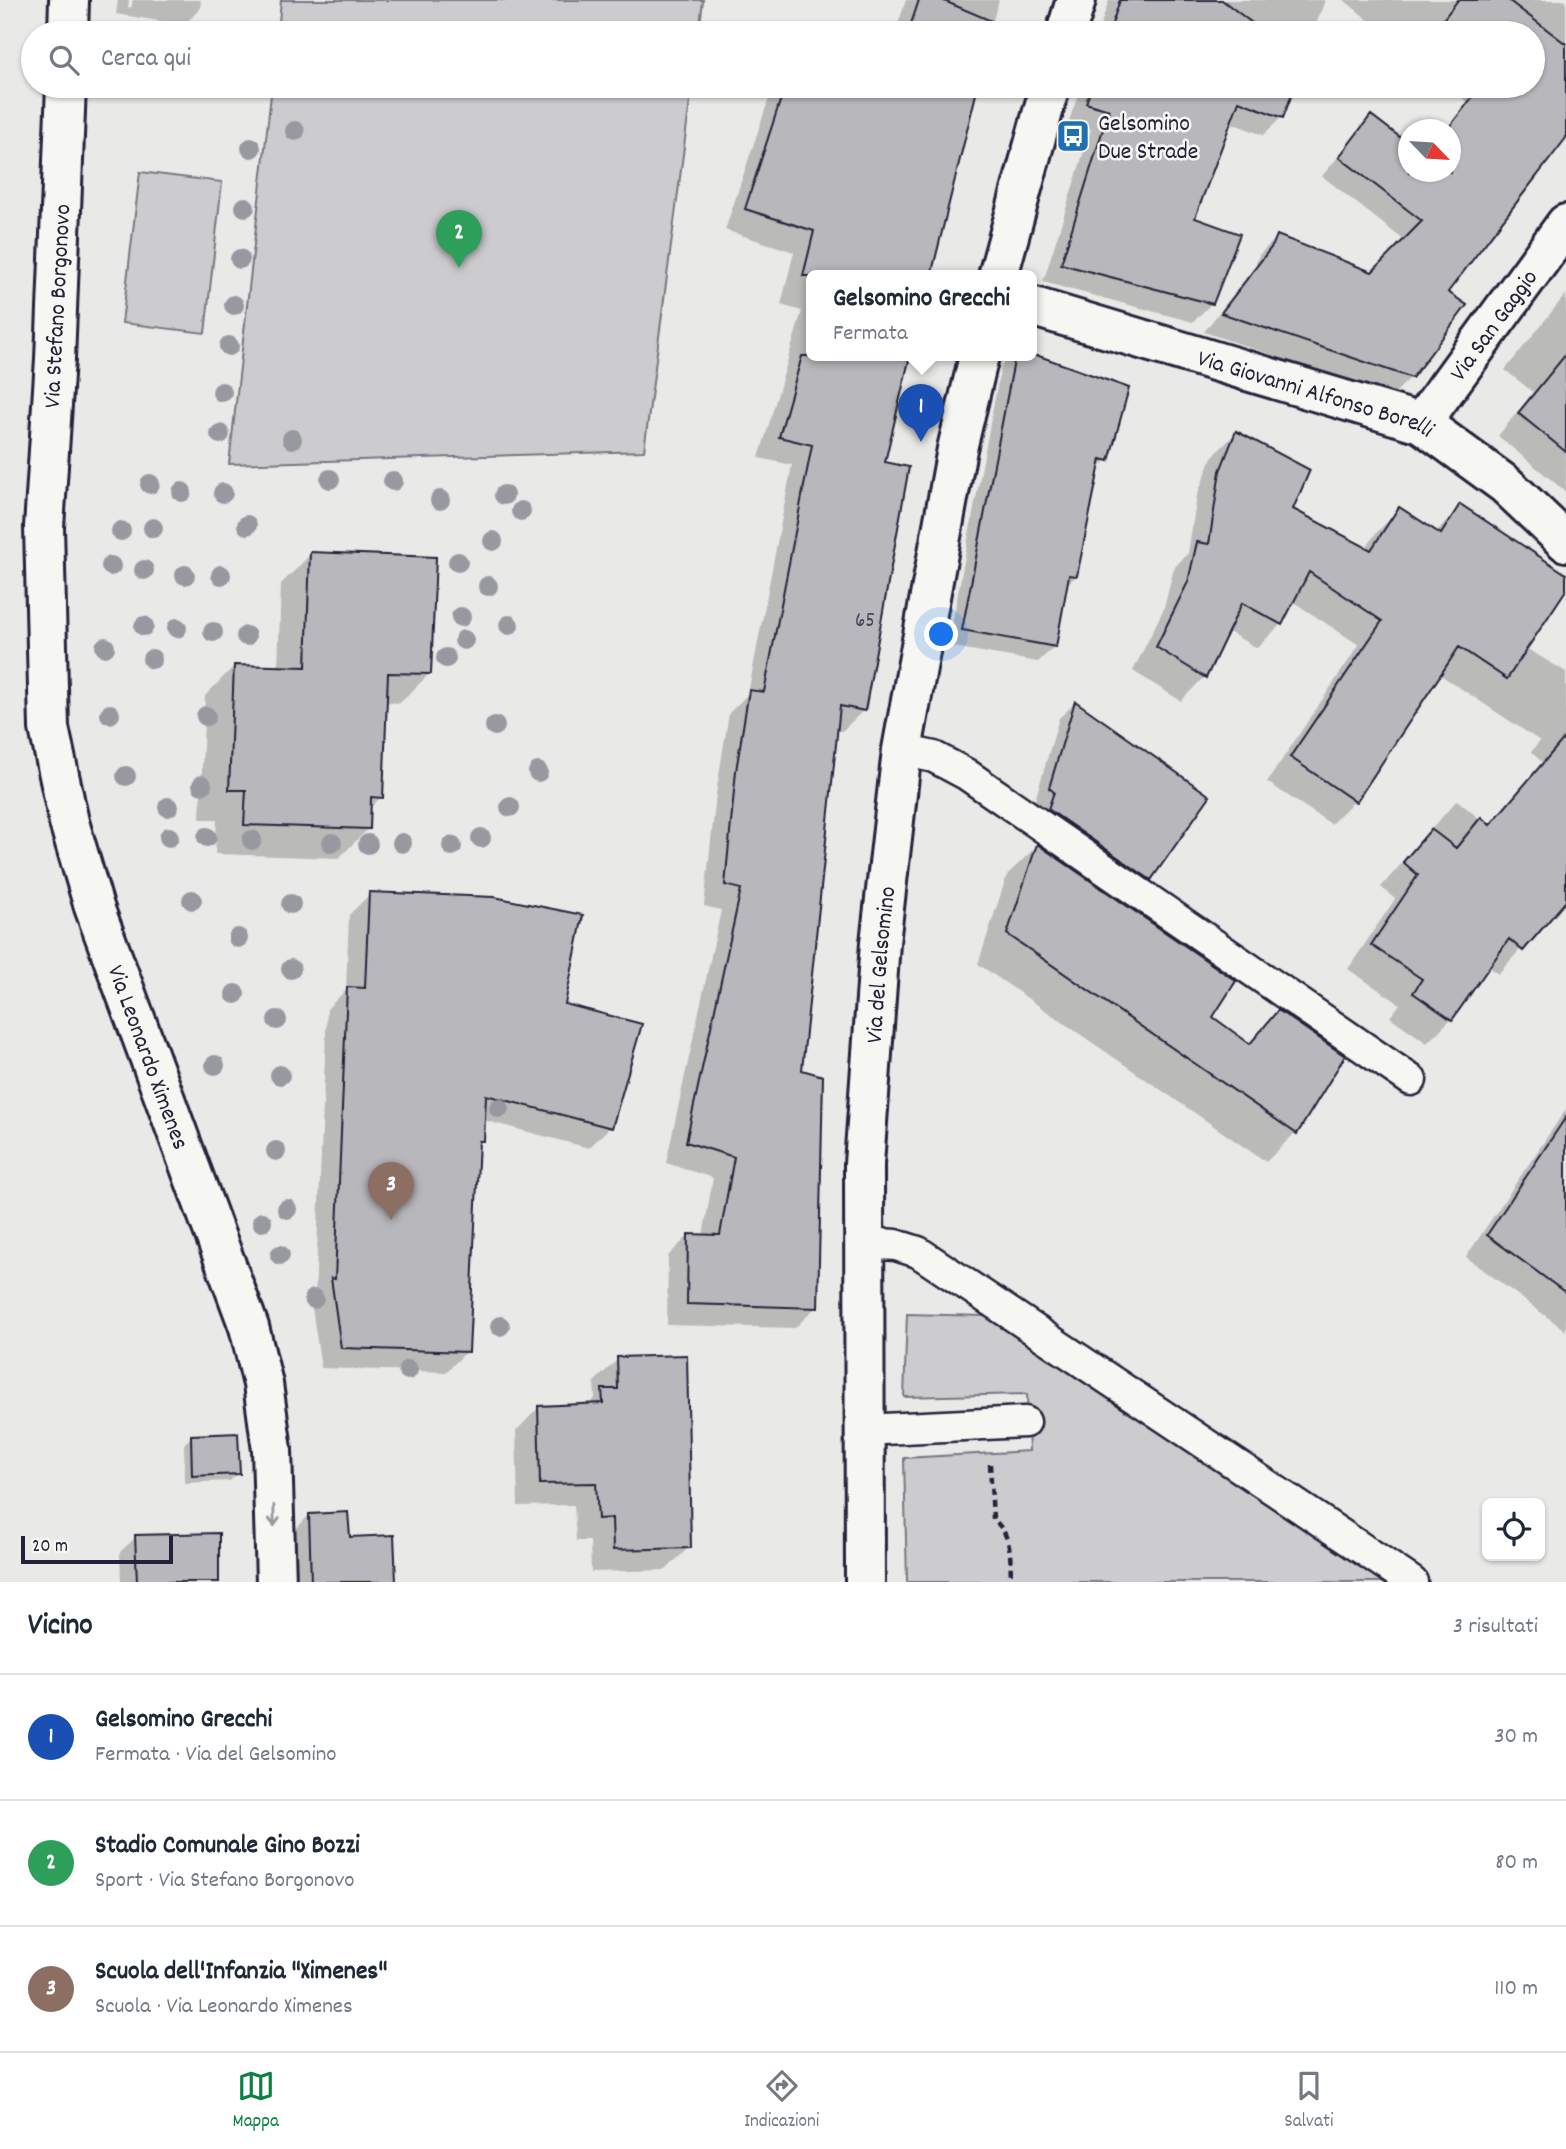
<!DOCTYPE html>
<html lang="it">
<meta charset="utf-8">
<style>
body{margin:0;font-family:Dekko,sans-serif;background:#f6f6f7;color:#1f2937}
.controls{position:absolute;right:21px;bottom:21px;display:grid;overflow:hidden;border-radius:10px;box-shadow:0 2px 5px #0004}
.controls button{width:63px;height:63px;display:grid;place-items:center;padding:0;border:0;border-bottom:2px solid #e0e1e3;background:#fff;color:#1f2937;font:35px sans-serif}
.compass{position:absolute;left:1398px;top:119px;width:63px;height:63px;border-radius:50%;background:#fff;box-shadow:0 2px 5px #0004;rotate:115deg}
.scale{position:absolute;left:21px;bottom:18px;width:152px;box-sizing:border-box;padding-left:7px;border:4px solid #22223b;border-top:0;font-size:19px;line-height:24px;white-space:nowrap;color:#22223b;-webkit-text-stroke:5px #f6f6f2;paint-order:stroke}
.you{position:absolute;left:942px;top:635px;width:24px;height:24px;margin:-18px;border:5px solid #fff;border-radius:50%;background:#1a73e8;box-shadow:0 0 0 10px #1a73e833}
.badge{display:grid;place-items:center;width:46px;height:46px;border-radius:50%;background:#0b8043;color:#fff;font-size:23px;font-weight:700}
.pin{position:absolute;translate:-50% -58px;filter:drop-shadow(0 2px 4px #0008)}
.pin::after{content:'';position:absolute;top:37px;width:24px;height:21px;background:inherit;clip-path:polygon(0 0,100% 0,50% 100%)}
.popup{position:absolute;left:806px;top:270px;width:231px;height:91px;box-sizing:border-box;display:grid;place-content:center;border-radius:10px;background:#fff;filter:drop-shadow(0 2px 5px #0005);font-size:23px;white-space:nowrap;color:#747a83}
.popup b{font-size:26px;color:#1f2937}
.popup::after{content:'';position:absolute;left:50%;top:100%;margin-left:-14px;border:14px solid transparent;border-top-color:#fff}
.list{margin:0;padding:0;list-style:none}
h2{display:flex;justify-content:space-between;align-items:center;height:91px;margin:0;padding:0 28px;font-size:30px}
h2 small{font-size:23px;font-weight:400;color:#747a83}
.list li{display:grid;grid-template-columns:46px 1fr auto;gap:21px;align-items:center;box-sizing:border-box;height:126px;padding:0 28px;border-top:2px solid #e0e1e3}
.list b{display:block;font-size:26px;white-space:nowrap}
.list p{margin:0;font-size:23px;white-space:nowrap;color:#747a83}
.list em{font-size:23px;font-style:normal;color:#747a83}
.icon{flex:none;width:38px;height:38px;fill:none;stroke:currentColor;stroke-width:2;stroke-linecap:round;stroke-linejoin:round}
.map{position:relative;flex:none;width:1566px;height:1582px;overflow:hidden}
.search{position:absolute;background:#fff;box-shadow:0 2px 5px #0004;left:21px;right:21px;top:21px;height:77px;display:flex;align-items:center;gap:18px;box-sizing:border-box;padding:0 24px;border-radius:38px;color:#747a83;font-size:26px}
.sheet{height:469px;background:#fff}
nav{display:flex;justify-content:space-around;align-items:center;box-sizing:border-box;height:98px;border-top:2px solid #e0e1e3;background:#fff;font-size:19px;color:#747a83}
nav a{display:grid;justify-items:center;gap:4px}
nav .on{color:#0b8043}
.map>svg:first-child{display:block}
</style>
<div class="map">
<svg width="1566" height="1582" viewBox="0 0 1566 1582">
<rect width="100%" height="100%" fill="#e9e9e7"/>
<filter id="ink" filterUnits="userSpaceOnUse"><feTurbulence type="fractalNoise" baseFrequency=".0143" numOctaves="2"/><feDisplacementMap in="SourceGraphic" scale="14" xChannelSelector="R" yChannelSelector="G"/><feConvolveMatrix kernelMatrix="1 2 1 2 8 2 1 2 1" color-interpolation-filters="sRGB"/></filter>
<g filter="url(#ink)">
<path fill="#ccccce" stroke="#777784" stroke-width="2" d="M281,0H703L699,33H278Z
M272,86H692L644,451L229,464Z
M140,172L222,182L205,333L122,323Z
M907,1314L986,1316L1388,1582H907L904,1458L1029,1451L1027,1394L904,1397Z"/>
<path fill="#0003" d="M118,0H129L128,7L131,8L133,0H201L200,9L184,25L116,14Z
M906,0H999L989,33H895Z
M1109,0H1325L1313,33H1098Z
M1344,0H1566V136L1446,292L1411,377L1392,396L1204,332L1255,266L1259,255L1277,237L1372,274L1405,241L1322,176L1371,118L1408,172H1450V130H1445L1467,102L1447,86H1533V33H1384Z
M773,86H851L875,94L878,86H976L930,276H811V356L883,463L864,710L842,731L835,730L800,1072L816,1307L795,1328L667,1325L668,1256L689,1235L703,1236L713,1178L666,1163L721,910L704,906L716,794L729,713L748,694L792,465L759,458L802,311L781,305L794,252L725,230Z
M1081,86H1293L1282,117L1263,135L1229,122L1193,219L1212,303L1193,322L1043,282L1091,129L1069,121Z
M1566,294V492L1498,436L1533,392L1505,370Z
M1011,356H1031L1127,389L1107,460L1096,471L1076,576L1065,586L1054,647L1038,662L948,646L1001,366Z
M1236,433L1291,510L1365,549L1376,533L1400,509L1435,533L1460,507L1566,577V587L1526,648L1566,672V903L1564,901L1498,974L1488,966L1451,1019L1427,1043L1390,1017L1400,1004L1348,969L1395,899L1381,887L1457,800L1488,826L1542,762L1531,752L1540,741L1439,674L1355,800L1331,824L1267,782L1359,645L1292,601L1281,624L1257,648L1227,631L1204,677L1181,701L1133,671L1164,608L1174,568L1188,553L1197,496L1212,457Z
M311,554L430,673L400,703L385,702L381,797L369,809L368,829L339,858L215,854L217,819H200L205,696L234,666L278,668L281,584Z
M1075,703L1150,879L1134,894L1034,804L1059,718Z
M1037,846L1211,1017L1247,1044L1279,1012L1296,1132L1266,1162L978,964L1007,875Z
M370,894L563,1006L610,1127L589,1148L483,1120L482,1141L477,1146L467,1351L446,1372L321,1368L311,1301L315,1297L327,1009L346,990L349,915Z
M1566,1109V1331L1466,1257Z
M618,1359L689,1547L666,1570L591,1572L590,1541H576L574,1505L518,1506L516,1431L539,1407L588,1406L595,1398L594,1382Z
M191,1437L238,1473L230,1481L185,1483L184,1444Z
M309,1515L348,1539L394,1582H295L294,1531Z
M136,1537L218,1582H121L120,1552Z"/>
<path fill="#b8b8bc" stroke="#22223b" stroke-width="2" d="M919,0H942L994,22L991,33H908Z
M1120,0H1222L1265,33H1109Z
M1458,0H1508L1566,44V138L1448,292L1467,305L1412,378L1221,313L1273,245L1277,235L1372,272L1422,221L1339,157L1371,115L1409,144V172H1451V130H1447L1481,86H1533V33H1433Z
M785,86H978L931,276H803L814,231L745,209Z
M1092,86H1295L1283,118L1239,101L1195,218L1240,234L1213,304L1061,264L1109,110L1086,103Z
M1566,354V452L1518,413Z
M802,356H910L885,462L909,467L865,711L840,706L802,1070L823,1076L818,1308L687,1304L688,1234L720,1235L734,1157L686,1142L741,889L725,885L736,771L749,690L764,692L812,445L779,437Z
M1015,356H1039L1129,388L1109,461L1101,459L1077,576L1069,575L1056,647L962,630Z
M1236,431L1310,470L1293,509L1371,550L1399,507L1441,534L1460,504L1566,574V590L1507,679L1459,647L1356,802L1290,757L1382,621L1309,572L1282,625L1242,603L1206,678L1156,647L1188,582L1197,542L1209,544L1220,471Z
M310,552L436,557L431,674L388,673L383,798L371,797L370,829L244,825L246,790H229L234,665L306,667Z
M1075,701L1210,796L1151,880L1048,809L1054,792L1049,788Z
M1566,736V901L1523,951L1509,939L1452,1020L1413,993L1422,979L1371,945L1418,875L1403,862L1431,829L1456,848L1481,817L1490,825Z
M1037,844L1236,981L1213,1017L1250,1044L1278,1010L1345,1056L1297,1134L1007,934Z
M369,892L494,897L583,915L565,1004L642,1024L612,1128L486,1095L484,1141H479L469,1352L341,1348L331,1278L335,1279L347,987L365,988Z
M1566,1117V1293L1487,1235Z
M687,1355L691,1548L613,1550L612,1518L598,1519L596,1483L540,1484L538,1406L603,1403L602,1389H618L617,1357Z
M238,1433L240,1474L192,1476L191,1435Z
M348,1512L350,1537L394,1535L396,1582H311L309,1514Z
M219,1533V1582H137L135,1535Z"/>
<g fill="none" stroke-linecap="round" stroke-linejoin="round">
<defs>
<path id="service" d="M902,750L934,757L966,774L1411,1080
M864,1243L896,1245L918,1252L1412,1582
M863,1430L1025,1422"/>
<g id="minor">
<path d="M68,33L69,0"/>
<path id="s1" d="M66,86L55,359L44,527L49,728L69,822L94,907L249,1327L263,1384L272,1450L276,1582"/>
<path id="s2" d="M1031,306L1421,423L1506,485L1566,542"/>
<path id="s3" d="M1421,423L1566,224"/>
</g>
<g id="primary">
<path d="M1066,33L1076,0"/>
<path d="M998,276L1050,86"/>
<path id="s4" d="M865,1582L864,1164L880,943L902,750L957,449L979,356"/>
</g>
</defs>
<use href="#service" stroke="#22223b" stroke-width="35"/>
<use href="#minor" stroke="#22223b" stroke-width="44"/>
<use href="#primary" stroke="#22223b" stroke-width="44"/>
<path stroke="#22223b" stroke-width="4.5" stroke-dasharray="7 5" stroke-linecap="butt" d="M990,1464L993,1519C1013,1536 1010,1557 1011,1582"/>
<use href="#service" stroke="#f6f6f2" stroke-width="30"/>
<use href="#minor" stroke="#f6f6f2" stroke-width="38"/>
<use href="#primary" stroke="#f6f6f2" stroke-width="38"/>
</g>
<g fill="#9898a1">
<circle cx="295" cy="131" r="10"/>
<circle cx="251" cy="148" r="10"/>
<circle cx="245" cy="207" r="10"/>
<circle cx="240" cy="259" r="10"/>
<circle cx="234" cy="305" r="10"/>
<circle cx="229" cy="346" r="10"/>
<circle cx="222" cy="392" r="10"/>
<circle cx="220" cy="434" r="10"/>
<circle cx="292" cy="439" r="10"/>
<circle cx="330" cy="479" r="10"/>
<circle cx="393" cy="481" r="10"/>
<circle cx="150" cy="484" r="10"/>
<circle cx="182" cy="492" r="10"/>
<circle cx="223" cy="493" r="10"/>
<circle cx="504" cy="495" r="10"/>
<circle cx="440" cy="500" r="10"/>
<circle cx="521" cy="511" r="10"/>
<circle cx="247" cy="525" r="10"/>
<circle cx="153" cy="528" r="10"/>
<circle cx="121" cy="531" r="10"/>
<circle cx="493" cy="541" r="10"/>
<circle cx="458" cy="562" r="10"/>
<circle cx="111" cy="566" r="10"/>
<circle cx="144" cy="570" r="10"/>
<circle cx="185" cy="575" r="10"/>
<circle cx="221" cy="575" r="10"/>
<circle cx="488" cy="586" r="10"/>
<circle cx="461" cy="617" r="10"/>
<circle cx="509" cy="625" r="10"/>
<circle cx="144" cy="626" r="10"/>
<circle cx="177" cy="628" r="10"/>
<circle cx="213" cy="632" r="10"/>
<circle cx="246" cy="636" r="10"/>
<circle cx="464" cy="640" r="10"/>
<circle cx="105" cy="647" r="10"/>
<circle cx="446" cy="658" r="10"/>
<circle cx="152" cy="659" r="10"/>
<circle cx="110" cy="714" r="10"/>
<circle cx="206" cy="716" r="10"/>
<circle cx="495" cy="726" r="10"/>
<circle cx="538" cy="772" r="10"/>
<circle cx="126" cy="776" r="10"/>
<circle cx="202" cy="785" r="10"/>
<circle cx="168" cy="807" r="10"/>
<circle cx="510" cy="807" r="10"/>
<circle cx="169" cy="837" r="10"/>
<circle cx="207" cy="837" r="10"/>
<circle cx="481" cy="838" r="10"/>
<circle cx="252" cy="840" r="10"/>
<circle cx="332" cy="843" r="10"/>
<circle cx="402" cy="843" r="10"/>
<circle cx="368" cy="844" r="10"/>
<circle cx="452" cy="846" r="10"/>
<circle cx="192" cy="900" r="10"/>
<circle cx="291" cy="904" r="10"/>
<circle cx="238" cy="938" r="10"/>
<circle cx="291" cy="969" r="10"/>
<circle cx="235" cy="994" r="10"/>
<circle cx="277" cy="1020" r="10"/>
<circle cx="215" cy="1065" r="10"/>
<circle cx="280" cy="1075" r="10"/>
<circle cx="499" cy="1108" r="10"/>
<circle cx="276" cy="1151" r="10"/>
<circle cx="287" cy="1209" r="10"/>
<circle cx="262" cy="1222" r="10"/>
<circle cx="280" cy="1255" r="10"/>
<circle cx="314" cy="1299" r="10"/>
<circle cx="500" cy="1326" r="10"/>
<circle cx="408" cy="1370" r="10"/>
</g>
<defs><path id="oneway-shaft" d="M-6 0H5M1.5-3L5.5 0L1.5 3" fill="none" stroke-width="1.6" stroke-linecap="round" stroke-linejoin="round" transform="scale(1.75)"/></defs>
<use stroke="#9797a0" href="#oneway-shaft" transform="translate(274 1516) rotate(89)"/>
</g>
<defs>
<symbol id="bus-square" viewBox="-11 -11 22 22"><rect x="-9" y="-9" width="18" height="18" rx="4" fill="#1f6fb2" stroke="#f6f6f2"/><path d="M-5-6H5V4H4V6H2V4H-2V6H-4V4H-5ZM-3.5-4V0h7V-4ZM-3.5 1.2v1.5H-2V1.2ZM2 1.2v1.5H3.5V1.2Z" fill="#fff"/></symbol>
</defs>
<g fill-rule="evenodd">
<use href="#bus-square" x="1054" y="117" width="38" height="38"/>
</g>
<g text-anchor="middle" stroke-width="5" stroke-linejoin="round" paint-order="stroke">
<g font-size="21" fill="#48485b">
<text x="865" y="626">65</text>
</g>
<g font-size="24" fill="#22223b" stroke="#f6f6f2" text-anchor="start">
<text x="1098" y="130">Gelsomino<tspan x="1098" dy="28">Due Strade</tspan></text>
</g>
<g font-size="24" fill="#22223b" stroke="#f6f6f2">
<text transform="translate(56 306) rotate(-87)" y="8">Via Stefano Borgonovo</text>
<text dy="8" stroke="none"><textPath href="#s3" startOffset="122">Via San Gaggio</textPath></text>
<text dy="8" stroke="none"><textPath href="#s2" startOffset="298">Via Giovanni Alfonso Borelli</textPath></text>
<text dy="8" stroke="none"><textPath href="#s4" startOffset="618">Via del Gelsomino</textPath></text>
<text dy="8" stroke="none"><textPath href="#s1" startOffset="987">Via Leonardo Ximenes</textPath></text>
</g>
</g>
</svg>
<div class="controls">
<button><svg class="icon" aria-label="locate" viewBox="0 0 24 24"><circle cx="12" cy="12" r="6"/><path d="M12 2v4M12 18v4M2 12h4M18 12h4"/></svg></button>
</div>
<svg class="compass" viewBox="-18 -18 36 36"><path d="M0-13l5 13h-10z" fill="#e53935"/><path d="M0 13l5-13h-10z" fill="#747a83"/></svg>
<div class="scale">20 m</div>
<div class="you"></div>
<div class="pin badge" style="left:921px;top:442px;background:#1a4fb4">1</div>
<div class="popup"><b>Gelsomino Grecchi</b>Fermata</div>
<div class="pin badge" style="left:459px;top:268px;background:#2e9e5b">2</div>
<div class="pin badge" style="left:391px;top:1220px;background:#8d6e63">3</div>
<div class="search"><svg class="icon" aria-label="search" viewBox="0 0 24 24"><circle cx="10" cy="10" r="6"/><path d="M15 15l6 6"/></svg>Cerca qui</div>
</div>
<section class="sheet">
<h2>Vicino<small>3 risultati</small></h2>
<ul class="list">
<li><span class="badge" style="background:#1a4fb4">1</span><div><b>Gelsomino Grecchi</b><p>Fermata · Via del Gelsomino</p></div><em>30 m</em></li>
<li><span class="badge" style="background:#2e9e5b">2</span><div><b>Stadio Comunale Gino Bozzi</b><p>Sport · Via Stefano Borgonovo</p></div><em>80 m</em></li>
<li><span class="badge" style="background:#8d6e63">3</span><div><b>Scuola dell'Infanzia &quot;Ximenes&quot;</b><p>Scuola · Via Leonardo Ximenes</p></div><em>110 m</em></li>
</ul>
</section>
<nav>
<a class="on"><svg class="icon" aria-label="map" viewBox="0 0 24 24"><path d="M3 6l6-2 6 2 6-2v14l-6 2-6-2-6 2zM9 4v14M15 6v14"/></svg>Mappa</a>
<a><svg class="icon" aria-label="directions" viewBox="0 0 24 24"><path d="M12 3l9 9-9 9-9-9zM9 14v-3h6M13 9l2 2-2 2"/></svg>Indicazioni</a>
<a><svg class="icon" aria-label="saved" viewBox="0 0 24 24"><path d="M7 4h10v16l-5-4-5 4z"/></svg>Salvati</a>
</nav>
